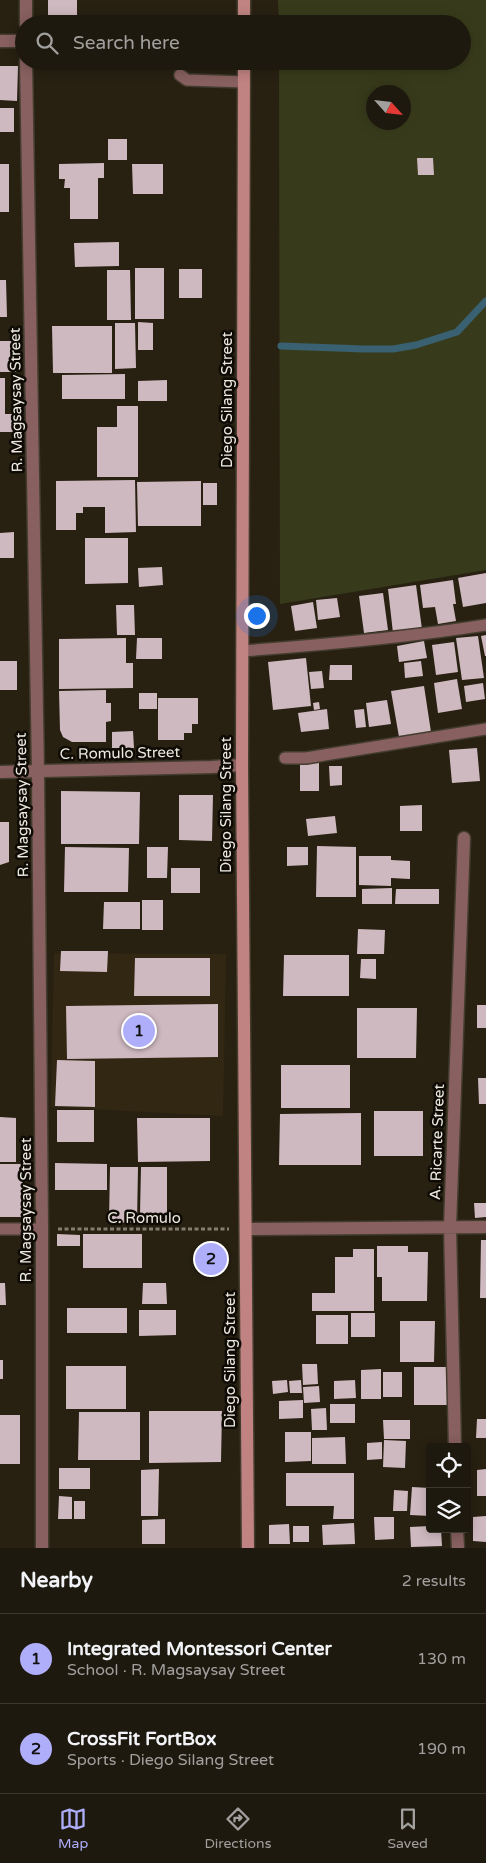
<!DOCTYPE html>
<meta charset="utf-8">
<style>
body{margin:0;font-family:"Varela Round",sans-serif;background:#262217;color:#f1f3f6}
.controls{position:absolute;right:15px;bottom:15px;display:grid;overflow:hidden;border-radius:5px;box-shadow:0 2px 12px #0003}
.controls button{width:45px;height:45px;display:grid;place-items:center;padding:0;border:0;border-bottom:1px solid #3c382e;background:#1e190e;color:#f1f3f6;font:25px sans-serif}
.compass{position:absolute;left:366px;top:85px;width:45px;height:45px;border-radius:50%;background:#1e190e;box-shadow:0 2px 12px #0003;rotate:117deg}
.you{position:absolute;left:256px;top:615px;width:18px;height:18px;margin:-12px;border:4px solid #fff;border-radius:50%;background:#1a73e8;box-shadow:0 0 0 8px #1a73e833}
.badge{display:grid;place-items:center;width:32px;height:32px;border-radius:50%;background:#aeaefa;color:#111;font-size:16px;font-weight:700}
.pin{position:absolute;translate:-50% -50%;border:2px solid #fff;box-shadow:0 1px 5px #0006}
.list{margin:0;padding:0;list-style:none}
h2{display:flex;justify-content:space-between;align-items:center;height:65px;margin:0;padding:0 20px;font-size:21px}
h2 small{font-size:16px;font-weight:400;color:#a1a09e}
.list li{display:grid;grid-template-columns:32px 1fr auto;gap:15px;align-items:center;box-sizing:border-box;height:90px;padding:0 20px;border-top:1px solid #3c382e}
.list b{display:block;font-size:19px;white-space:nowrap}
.list p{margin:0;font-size:16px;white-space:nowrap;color:#a1a09e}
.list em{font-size:16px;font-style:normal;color:#a1a09e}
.icon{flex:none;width:28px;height:28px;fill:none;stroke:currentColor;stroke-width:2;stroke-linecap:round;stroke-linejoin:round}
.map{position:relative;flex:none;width:486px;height:1548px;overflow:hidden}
.search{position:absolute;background:#1e190e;box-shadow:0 2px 12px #0003;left:15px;right:15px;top:15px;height:55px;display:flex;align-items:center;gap:12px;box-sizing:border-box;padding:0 18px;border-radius:28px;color:#a1a09e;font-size:19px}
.sheet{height:245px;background:#1e190e}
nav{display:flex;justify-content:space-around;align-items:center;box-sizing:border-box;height:70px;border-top:1px solid #3c382e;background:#1e190e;font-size:14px;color:#a1a09e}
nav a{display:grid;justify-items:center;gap:2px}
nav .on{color:#aeaefa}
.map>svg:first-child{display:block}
</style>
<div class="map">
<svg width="486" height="1548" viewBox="0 0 486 1548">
<rect width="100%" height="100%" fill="#282112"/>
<path fill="#322713" d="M54,953L226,954L223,1116L51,1107Z"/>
<path fill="#383b1b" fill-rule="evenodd" d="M278,0H486V570L280,604L279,61H462V24H279ZM374,92H404V122H374Z"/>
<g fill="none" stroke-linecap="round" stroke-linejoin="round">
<path stroke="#396172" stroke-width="7" d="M281,346L364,349H393L416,345L457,332L486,301"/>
</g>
<path fill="#cfb9c0" d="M48,0H77V18H48Z
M0,66H18L17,101L0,100Z
M0,108H14V132H0Z
M108,139H127V160H108Z
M417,158H433L434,175H418Z
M104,163V178H98V219H70V188H64L65,179H59V164Z
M0,164H9V212H0Z
M132,164H163V194H133Z
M119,242V266L75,267L74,243Z
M135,268H164V319H135Z
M179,269H202V298H179Z
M107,270H130L131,320H107Z
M0,280H6L7,317H0Z
M138,322L153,323V350H138Z
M115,323H135L136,368L115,369Z
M52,326H112V373H53Z
M0,341H16V372H0Z
M125,374V399H62V375Z
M0,378H5V414H17V432H0Z
M167,380V401H138V381Z
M117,406H138V477H97V427H117Z
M135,480L136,532L105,533V507H83V513H76V530H56V481Z
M201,481V526H138L137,482Z
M203,483H217V505H203Z
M14,532V558H0V533Z
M85,538H128V583L85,584Z
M162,567L163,585L139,587L138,568Z
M486,573V603L463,607L458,578Z
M453,580L456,604H453L456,621L438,624L435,607L423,608L420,585Z
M416,585L422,629L393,633L388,589Z
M383,593L388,630L364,633L359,596Z
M337,598L340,617L318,620L316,600Z
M313,602L317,628L295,631L291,606Z
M116,605H134L135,635H117Z
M486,635V656H485L481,636Z
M478,636L484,678L462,680L456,638Z
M126,638V663H133V688L59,689V639Z
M137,638H162V659H136Z
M424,641L427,658L399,662L397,646Z
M454,642L458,672L436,675L432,645Z
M306,658L311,706L273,710L268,662Z
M0,661H17V690H0Z
M421,661L423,676L405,678L404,663Z
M330,665H352V680H329Z
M322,671L324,688L311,689L309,672Z
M457,679L462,709L438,713L434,683Z
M483,683L485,699L466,702L464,686Z
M424,686L431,732L399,737L391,691Z
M106,690V703H111V721L106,722V742H72L63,737L60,730L59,691Z
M139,693H157V709H139Z
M158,698H198V724H192V733H184V740H158Z
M387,700L391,724L369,727L366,703Z
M319,702L320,709L314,710L313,703Z
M327,709L329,729L301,732L298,713Z
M364,709L366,727L356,728L354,710Z
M133,731L134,748H112V732Z
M477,748L480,781L452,783L449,750Z
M300,763H319V791H300Z
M329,766H342V785L330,786Z
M61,791L140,792L139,844H61Z
M179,795H213L212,841L179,840Z
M422,805V831H400V806Z
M335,816L337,833L308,836L306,819Z
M0,822H9V862L0,865Z
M317,846L356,847V897H316Z
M65,847L129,848L128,892H64Z
M147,847H168L167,878H147Z
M287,847H308V865L287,866Z
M359,856H391V860L410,861V879L391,878V886L359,885Z
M171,868H200V893H171Z
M392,888V904H362V889Z
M396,889H439V904H395Z
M142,900H163V930H142Z
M104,902H140V929H103Z
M358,929L385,930L384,954H357Z
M61,951H108L107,972L60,971Z
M284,955H349V996H283Z
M135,958H210V996H134Z
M361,959H376V979L360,978Z
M218,1004V1057L67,1059L66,1006Z
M477,1005H486V1028H477Z
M357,1008H417L416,1058H357Z
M57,1060L95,1061V1107L55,1106Z
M281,1065H350V1108H281Z
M478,1078H486V1104H479Z
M57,1110H94V1142H57Z
M374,1111H423V1156H374Z
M361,1113V1165H279L280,1114Z
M0,1117L16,1118V1162H0Z
M137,1118H210V1161L138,1162Z
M55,1163L107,1164V1190H55Z
M0,1164H23V1217H0Z
M110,1167H138L137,1223L109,1222Z
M141,1167H167V1214H140Z
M474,1203H486V1217L475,1218Z
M57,1234L80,1235V1246H57Z
M83,1234H142V1268H83Z
M481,1240H486V1298H480Z
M377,1246H408V1252H428L427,1301H382V1277H377Z
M353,1249H374V1311H312V1293H335V1257H353Z
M0,1283H5L6,1305H0Z
M143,1283H166L167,1304H142Z
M67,1308H127V1333H67Z
M139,1310H176V1335L139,1336Z
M351,1313H375V1337H351Z
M316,1315H348V1344H316Z
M400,1321H435L434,1362H400Z
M0,1360H3V1379H0Z
M302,1364H317L318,1384L303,1385Z
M66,1366H126V1409H66Z
M414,1367H448V1405H414Z
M381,1369V1399H361V1370Z
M383,1372H402V1397H383Z
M287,1380L288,1392L273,1394L272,1381Z
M301,1380L302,1393H290L289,1381Z
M355,1380L356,1398L334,1399V1381Z
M319,1386L320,1402L304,1403L303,1387Z
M303,1400V1418L279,1419V1401Z
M330,1404H355V1423H330Z
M326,1408L327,1430H312L311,1409Z
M149,1411H222L221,1462L149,1463Z
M79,1412H140V1460H78Z
M0,1415H20V1464H0Z
M477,1419H486V1438H476Z
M383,1420H410V1439H384Z
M285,1432H311V1461L285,1462Z
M345,1437L346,1464H312V1438Z
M384,1440L406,1441L405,1468L383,1467Z
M382,1442V1459L367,1460V1443Z
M59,1468H90V1489H59Z
M159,1469L158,1516H141V1470Z
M486,1469V1496H477V1470Z
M286,1473H354V1519H333L334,1506H286Z
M412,1487L430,1488V1516L410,1515Z
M394,1490L408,1491L407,1511H393Z
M59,1496L72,1497V1519H58Z
M74,1501H85V1519H74Z
M486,1516V1542L473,1541V1517Z
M374,1517H394V1539L375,1540Z
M165,1519V1544H142V1520Z
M354,1523L355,1544L323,1545L322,1525Z
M289,1524L290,1544H269V1525Z
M293,1526H309V1542H293Z
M430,1526V1529H441L442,1546L411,1547L410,1527Z"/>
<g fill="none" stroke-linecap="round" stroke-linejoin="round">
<defs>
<path id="lane" d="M180,75L187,80L244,82
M242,651C323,645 405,638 486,625
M285,758H306L486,729
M0,1229H42"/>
<path id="street" d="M26,24V0
M0,41H24
M26,61L38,772L42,1229V1548
M0,772L212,767L242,765
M246,1229L486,1227
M455,1447L450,1227L464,838
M457,1529L458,1548"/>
<path id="secondary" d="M244,0V24
M244,61L242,765L248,1548"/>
</defs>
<use href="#lane" stroke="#443d2f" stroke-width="14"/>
<use href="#street" stroke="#443d2f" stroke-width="15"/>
<use href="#secondary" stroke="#443d2f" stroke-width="15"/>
<path stroke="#837d71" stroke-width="3" stroke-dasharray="4 2.5" stroke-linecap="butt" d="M58,1229H229"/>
<use href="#lane" stroke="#87605f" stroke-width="11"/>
<use href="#street" stroke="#87605f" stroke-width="12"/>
<use href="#secondary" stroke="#c08381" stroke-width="12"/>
</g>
<g text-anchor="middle" stroke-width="5" stroke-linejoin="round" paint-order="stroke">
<g font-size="15" fill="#eee9e0" stroke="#0e0b05">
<text transform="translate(16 400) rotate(-91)" y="5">R. Magsaysay Street</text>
<text transform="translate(227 400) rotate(-90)" y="5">Diego Silang Street</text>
<text transform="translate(120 753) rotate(-1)" y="5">C. Romulo Street</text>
<text transform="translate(22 805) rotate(-91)" y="5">R. Magsaysay Street</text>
<text transform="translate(226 805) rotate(-90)" y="5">Diego Silang Street</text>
<text transform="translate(437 1142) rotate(-88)" y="5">A. Ricarte Street</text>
<text transform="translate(26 1210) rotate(-90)" y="5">R. Magsaysay Street</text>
<text x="144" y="1223">C. Romulo</text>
<text transform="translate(230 1360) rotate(-90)" y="5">Diego Silang Street</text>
</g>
</g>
</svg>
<div class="controls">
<button><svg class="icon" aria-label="locate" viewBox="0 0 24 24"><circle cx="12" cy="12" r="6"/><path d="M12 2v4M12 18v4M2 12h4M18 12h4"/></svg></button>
<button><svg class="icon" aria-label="layers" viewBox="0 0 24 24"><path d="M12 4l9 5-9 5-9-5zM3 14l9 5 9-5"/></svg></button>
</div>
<svg class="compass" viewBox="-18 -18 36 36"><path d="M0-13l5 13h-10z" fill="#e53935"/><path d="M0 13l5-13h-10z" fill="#a1a09e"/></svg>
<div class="you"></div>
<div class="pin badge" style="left:139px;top:1031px">1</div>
<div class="pin badge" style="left:211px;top:1259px">2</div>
<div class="search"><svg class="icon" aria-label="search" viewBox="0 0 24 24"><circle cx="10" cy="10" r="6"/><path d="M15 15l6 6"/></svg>Search here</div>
</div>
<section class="sheet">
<h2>Nearby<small>2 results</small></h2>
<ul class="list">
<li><span class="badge">1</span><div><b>Integrated Montessori Center</b><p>School · R. Magsaysay Street</p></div><em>130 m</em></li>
<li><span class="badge">2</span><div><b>CrossFit FortBox</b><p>Sports · Diego Silang Street</p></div><em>190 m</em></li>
</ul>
</section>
<nav>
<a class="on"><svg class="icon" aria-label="map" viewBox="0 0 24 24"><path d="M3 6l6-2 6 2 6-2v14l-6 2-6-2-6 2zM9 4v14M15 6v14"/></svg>Map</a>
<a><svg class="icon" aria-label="directions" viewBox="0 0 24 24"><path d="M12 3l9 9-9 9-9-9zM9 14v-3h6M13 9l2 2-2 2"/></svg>Directions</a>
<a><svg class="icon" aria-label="saved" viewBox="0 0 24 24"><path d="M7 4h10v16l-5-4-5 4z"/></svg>Saved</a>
</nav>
